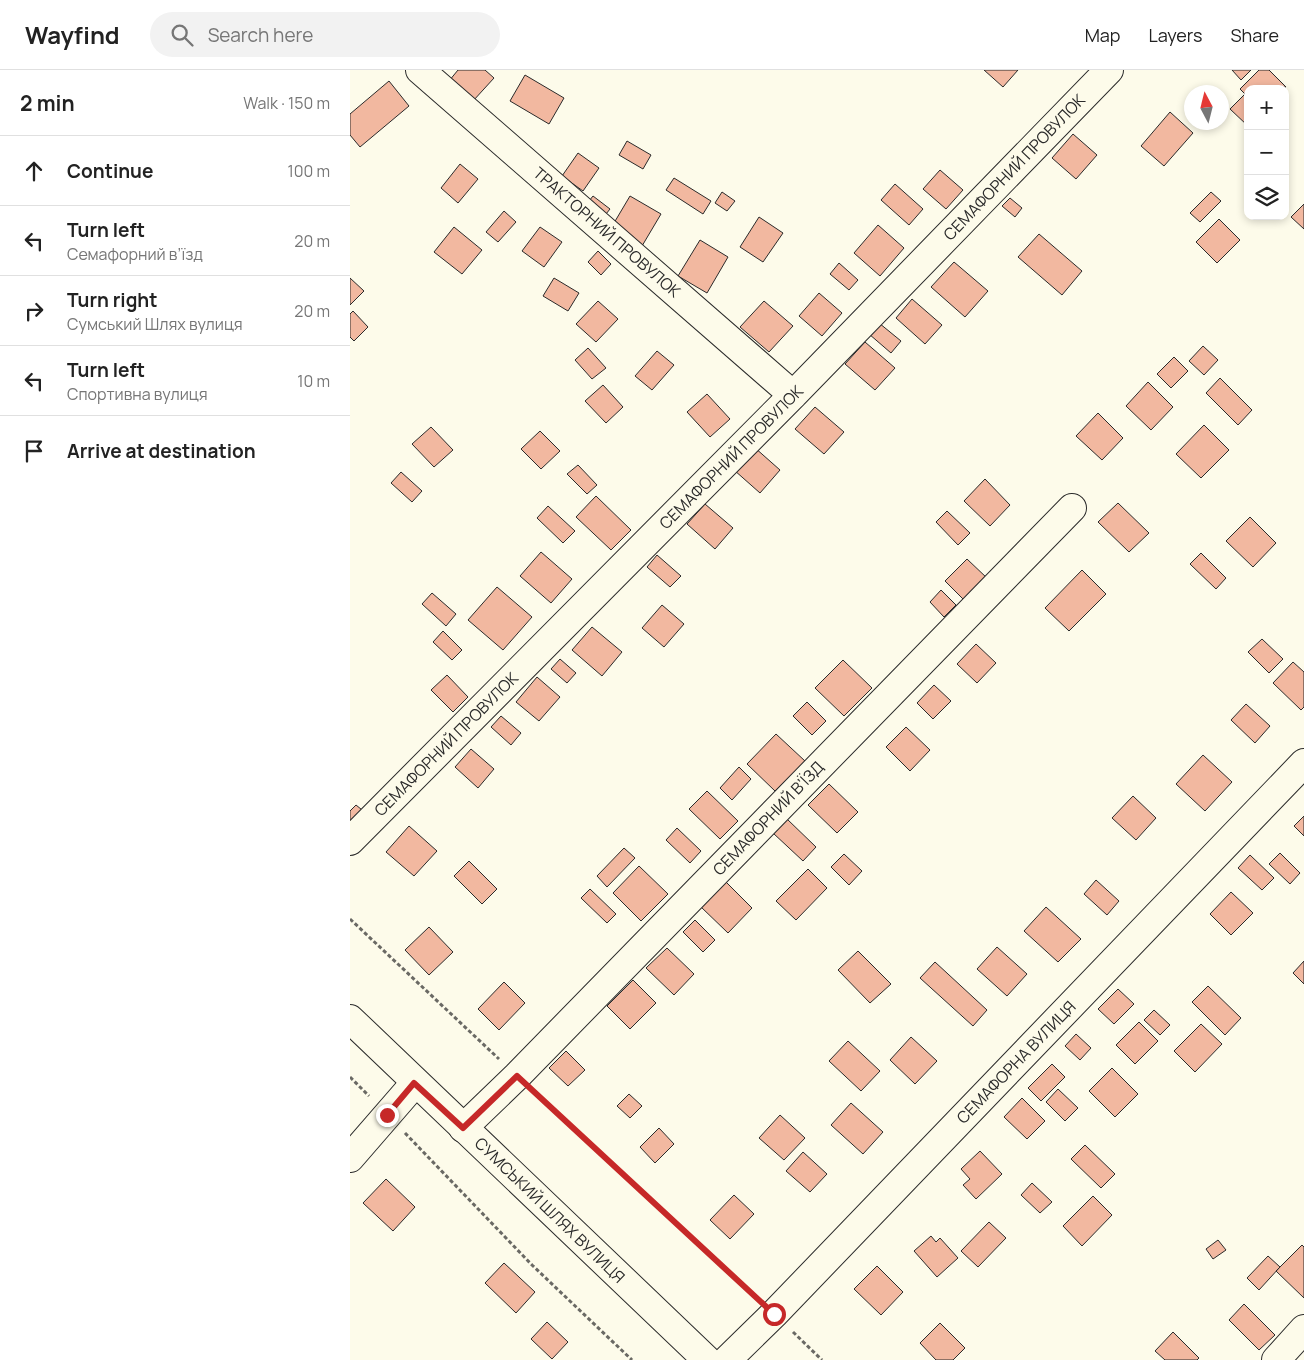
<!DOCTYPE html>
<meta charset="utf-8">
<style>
body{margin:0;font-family:Manrope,sans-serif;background:#f2f2f2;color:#222}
.controls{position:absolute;right:15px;top:15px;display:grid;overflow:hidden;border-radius:10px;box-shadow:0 2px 8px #0003}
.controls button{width:45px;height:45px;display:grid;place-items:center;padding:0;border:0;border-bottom:1px solid #e0e0e0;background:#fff;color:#222;font:25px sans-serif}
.compass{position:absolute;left:834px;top:15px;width:45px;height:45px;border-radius:50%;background:#fff;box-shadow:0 2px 8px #0003;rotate:353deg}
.stop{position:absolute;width:15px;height:15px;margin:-11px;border:4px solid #c62828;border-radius:50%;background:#fff}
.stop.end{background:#c62828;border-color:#fff;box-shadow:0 1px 5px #0008}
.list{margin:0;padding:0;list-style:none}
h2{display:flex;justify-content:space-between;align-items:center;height:65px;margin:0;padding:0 20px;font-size:21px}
h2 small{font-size:16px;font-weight:400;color:#767676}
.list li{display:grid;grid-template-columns:32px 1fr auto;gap:15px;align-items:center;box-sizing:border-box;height:70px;padding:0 20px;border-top:1px solid #e0e0e0}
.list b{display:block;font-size:19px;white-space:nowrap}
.list p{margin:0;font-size:16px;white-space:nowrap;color:#767676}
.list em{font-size:16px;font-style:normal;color:#767676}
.icon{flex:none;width:28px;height:28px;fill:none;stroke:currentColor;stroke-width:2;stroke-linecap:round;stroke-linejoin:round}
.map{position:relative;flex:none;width:954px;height:1290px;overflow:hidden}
header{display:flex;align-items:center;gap:30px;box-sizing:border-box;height:70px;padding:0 25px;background:#fff;border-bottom:1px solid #e0e0e0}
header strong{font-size:24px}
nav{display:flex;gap:28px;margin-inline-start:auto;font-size:18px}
.search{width:350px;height:45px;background:#f2f2f2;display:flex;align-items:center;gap:12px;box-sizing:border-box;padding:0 18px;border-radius:28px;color:#767676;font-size:19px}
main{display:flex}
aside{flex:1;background:#fff}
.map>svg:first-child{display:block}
</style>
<header>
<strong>Wayfind</strong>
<div class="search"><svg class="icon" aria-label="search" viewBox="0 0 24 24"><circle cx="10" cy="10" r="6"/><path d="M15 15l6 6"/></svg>Search here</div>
<nav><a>Map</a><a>Layers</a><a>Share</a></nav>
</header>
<main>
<aside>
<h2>2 min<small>Walk · 150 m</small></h2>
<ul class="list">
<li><svg class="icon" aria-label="ahead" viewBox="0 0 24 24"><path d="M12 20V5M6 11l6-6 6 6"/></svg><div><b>Continue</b></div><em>100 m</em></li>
<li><svg class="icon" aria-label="left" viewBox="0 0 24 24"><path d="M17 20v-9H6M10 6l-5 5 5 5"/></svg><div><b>Turn left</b><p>Семафорний в’їзд</p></div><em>20 m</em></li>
<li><svg class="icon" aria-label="right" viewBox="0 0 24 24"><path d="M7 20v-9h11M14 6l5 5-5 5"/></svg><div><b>Turn right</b><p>Сумський Шлях вулиця</p></div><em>20 m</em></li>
<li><svg class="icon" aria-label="left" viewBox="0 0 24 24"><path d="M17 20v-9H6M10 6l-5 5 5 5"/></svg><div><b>Turn left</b><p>Спортивна вулиця</p></div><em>10 m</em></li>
<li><svg class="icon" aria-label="arrive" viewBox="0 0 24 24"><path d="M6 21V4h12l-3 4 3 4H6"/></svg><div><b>Arrive at destination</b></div></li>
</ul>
</aside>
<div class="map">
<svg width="954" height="1290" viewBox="0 0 954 1290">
<rect width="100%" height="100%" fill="#fdfbea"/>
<path fill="#f2b8a0" stroke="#2b2b2b" d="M108,0H135L144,8L123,31L99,11Z
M634,0H668L653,17Z
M882,0H901L891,10Z
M909,0H919L936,17L898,19V27L890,19Z
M175,5L214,28L199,54L160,31Z
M39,11L59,36L10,77L0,65V44Z
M895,24L898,27V56L880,39Z
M820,42L843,63L814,96L791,76Z
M723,64L747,85L726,109L702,88Z
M277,71L301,85L293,99L269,85Z
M228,83L249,98L233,121L212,106Z
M110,94L128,109L108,133L91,118Z
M590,100L613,120L596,139L573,119Z
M324,108L361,131L353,144L316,120Z
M545,114L573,139L559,155L531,130Z
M372,122L385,131L377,141L365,133Z
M861,122L871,131L850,152L840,143Z
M243,126L260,139L252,149L235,136Z
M280,126L311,144L292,176L261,158Z
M660,128L672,138L665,147L652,136Z
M954,134V159L941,147Z
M154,141L166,152L148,172L136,162Z
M409,147L433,163L413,192L390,177Z
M869,149L890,170L867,193L846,172Z
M528,155L554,178L530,206L504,183Z
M104,157L132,180L112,204L84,182Z
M190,157L212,172L194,197L172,181Z
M689,164L732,201L712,225L668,187Z
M350,170L378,187L357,223L328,206Z
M248,181L261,194L251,205L238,192Z
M604,192L638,221L615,247L581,217Z
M489,193L508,210L499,220L480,204Z
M0,208L14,221L0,235Z
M204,208L229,223L218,241L193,226Z
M469,223L492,243L472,266L449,246Z
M562,229L592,255L575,274L546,248Z
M248,231L268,249L246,272L226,254Z
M414,231L443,256L419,282L390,257Z
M3,241L18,257L4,271L0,267V244Z
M529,253L551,271L541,283L519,264Z
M515,272L545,298L525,320L495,294Z
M853,276L868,290L854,305L839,291Z
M238,278L256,298L242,309L225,290Z
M307,281L324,295L302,320L285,306Z
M824,287L838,301L821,318L807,304Z
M870,308L902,340L888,355L856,323Z
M798,312L823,337L801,360L776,336Z
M253,315L273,337L256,353L235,331Z
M357,324L380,349L360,367L337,342Z
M465,337L494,362L474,384L445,359Z
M748,343L773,368L752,390L726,366Z
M854,355L879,380L851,408L826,384Z
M81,357L103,380L84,397L62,374Z
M190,361L210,381L191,399L171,379Z
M404,377L430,400L410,423L384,400Z
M228,395L247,415L237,424L217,404Z
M51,402L72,421L62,432L41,413Z
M635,409L660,435L640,456L614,431Z
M246,426L281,460L261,480L226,447Z
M768,433L799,463L779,482L748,452Z
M355,434L383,458L365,479L337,454Z
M198,436L225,461L213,473L187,448Z
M597,441L620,463L608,475L586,452Z
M900,447L926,473L903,497L876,471Z
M191,482L222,509L201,533L170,506Z
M851,483L876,508L866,519L840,494Z
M307,485L331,506L320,517L297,497Z
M617,489L638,509L616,532L595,511Z
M732,500L756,524L719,561L695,538Z
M147,517L182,547L153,580L118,550Z
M591,520L606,535L594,547L580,532Z
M82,523L106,544L96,556L72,534Z
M312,535L334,554L314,577L292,558Z
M242,557L272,582L252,606L222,580Z
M93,561L112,580L102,590L83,572Z
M912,569L933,589L919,603L898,582Z
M626,574L646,593L627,613L607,594Z
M210,589L226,603L217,613L201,599Z
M493,590L522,618L494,646L465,618Z
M943,592L954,602V637L951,640L923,613Z
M97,605L118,627L103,642L81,620Z
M187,607L210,627L189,651L166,632Z
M584,615L601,631L583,649L567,633Z
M457,632L476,651L462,665L443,646Z
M896,634L920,656L905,673L881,650Z
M151,646L171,663L161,675L141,657Z
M556,657L580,680L560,701L536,677Z
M426,664L455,691L425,721L397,694Z
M121,679L144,699L128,718L105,697Z
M853,685L882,712L855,741L826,714Z
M389,697L401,709L382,730L370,718Z
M479,714L508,742L487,763L458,735Z
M357,721L388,751L370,769L339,739Z
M783,726L806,748L786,770L762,748Z
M6,735L17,744L0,764V741Z
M954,746V766L944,756Z
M437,749L466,777L453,791L423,763Z
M59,756L87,781L64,806L36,782Z
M327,758L351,781L340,793L316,770Z
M274,778L285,788L257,817L247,806Z
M930,783L950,803L940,814L919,794Z
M494,784L512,801L499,815L481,797Z
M900,785L924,808L912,820L888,798Z
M119,791L147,819L132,834L104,806Z
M289,796L318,824L291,851L263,823Z
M458,799L477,818L446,850L426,831Z
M374,810L402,838L378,863L350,836Z
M746,810L769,831L757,845L734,824Z
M240,819L266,844L257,853L231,828Z
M881,822L903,843L881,865L860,844Z
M696,837L731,869L708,892L674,861Z
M345,850L365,870L353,882L333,862Z
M79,857L103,882L79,905L55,880Z
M647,877L677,904L657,926L627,899Z
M317,878L344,904L324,925L296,898Z
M508,881L541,914L520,933L488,900Z
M954,891V914L943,903Z
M585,892L637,940L623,956L570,908Z
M283,910L306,933L280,959L257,936Z
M154,912L175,933L149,960L128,939Z
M858,916L891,948L875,965L842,932Z
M768,919L784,934L764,954L748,939Z
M804,940L820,955L810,965L794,950Z
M789,952L808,971L785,994L766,975Z
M851,954L872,974L845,1002L824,981Z
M726,964L741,978L730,990L715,976Z
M561,967L587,991L565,1014L540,990Z
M498,971L530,1001L511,1021L479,991Z
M216,981L235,1000L218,1016L199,998Z
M702,994L715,1007L691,1031L678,1018Z
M762,998L788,1024L765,1047L739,1021Z
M708,1019L728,1038L715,1051L696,1032Z
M279,1024L292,1036L280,1048L267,1036Z
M672,1028L695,1051L677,1069L654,1047Z
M501,1033L533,1062L513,1084L481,1055Z
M430,1045L455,1068L434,1090L409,1068Z
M309,1058L324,1074L305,1093L290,1077Z
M735,1075L765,1104L751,1118L721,1089Z
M630,1081L652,1104L626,1129L613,1115L620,1109L611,1099Z
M453,1082L477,1104L460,1122L436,1101Z
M36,1109L65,1137L43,1161L13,1133Z
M682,1113L702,1132L690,1143L671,1125Z
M384,1125L404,1144L380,1169L360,1150Z
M743,1126L762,1145L732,1176L713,1156Z
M639,1152L656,1168L628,1197L611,1181Z
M581,1166L586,1172L590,1168L608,1188L587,1207L564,1181Z
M868,1170L876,1180L863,1189L856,1179Z
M952,1175L954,1177V1228L926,1201Z
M918,1186L930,1197L909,1220L897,1208Z
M154,1193L185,1222L166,1243L135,1213Z
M527,1196L553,1222L531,1245L504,1219Z
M894,1234L925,1265L909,1280L879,1250Z
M197,1252L218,1272L202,1289L181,1269Z
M590,1253L615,1278L603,1290H586L570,1273Z
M823,1262L849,1288L847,1290H815L805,1281Z"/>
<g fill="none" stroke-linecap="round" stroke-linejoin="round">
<defs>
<path id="minor" d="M70,0L443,325
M0,771L443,325L759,0
M113,1058L167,1006L722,438
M0,1088L65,1013
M377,1290L424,1244L954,693
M926,1290L954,1259"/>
<path id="major" d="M0,949L357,1290"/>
</defs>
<use href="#minor" stroke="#2b2b2b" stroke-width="30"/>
<use href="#major" stroke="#2b2b2b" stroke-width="30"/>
<path stroke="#6a6964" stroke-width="3" stroke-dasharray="4 2.5" stroke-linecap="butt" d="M0,849L149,989
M0,1007L19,1026
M186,1024L406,1227
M55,1063L182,1195L282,1290
M443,1262L472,1290"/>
<use href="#minor" stroke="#fdfbea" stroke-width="28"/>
<use href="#major" stroke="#fdfbea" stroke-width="28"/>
</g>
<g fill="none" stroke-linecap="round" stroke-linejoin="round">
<path stroke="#c62828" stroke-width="6" d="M37,1045L64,1013L113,1058L167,1006L424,1244"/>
</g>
<g text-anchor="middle" stroke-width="4" stroke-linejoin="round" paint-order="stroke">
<g font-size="16" fill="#2b2b2b" stroke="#fdfbea">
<text transform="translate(664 97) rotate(-46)" y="6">СЕМАФОРНИЙ ПРОВУЛОК</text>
<text transform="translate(257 162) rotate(41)" y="6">ТРАКТОРНИЙ ПРОВУЛОК</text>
<text transform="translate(381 387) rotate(-45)" y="6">СЕМАФОРНИЙ ПРОВУЛОК</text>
<text transform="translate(96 674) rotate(-45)" y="6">СЕМАФОРНИЙ ПРОВУЛОК</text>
<text transform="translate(418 748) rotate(-46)" y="6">СЕМАФОРНИЙ В’ЇЗД</text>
<text transform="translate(666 992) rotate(-46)" y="6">СЕМАФОРНА ВУЛИЦЯ</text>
<text transform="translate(200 1140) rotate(44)" y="6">СУМСЬКИЙ ШЛЯХ ВУЛИЦЯ</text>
</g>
</g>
</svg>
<div class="controls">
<button>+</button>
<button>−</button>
<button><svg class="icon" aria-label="layers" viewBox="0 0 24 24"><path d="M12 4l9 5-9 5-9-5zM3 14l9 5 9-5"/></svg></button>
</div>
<svg class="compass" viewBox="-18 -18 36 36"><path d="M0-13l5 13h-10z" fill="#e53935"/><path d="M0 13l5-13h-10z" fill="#767676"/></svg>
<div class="stop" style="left:424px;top:1244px"></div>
<div class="stop end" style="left:37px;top:1045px"></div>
</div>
</main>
